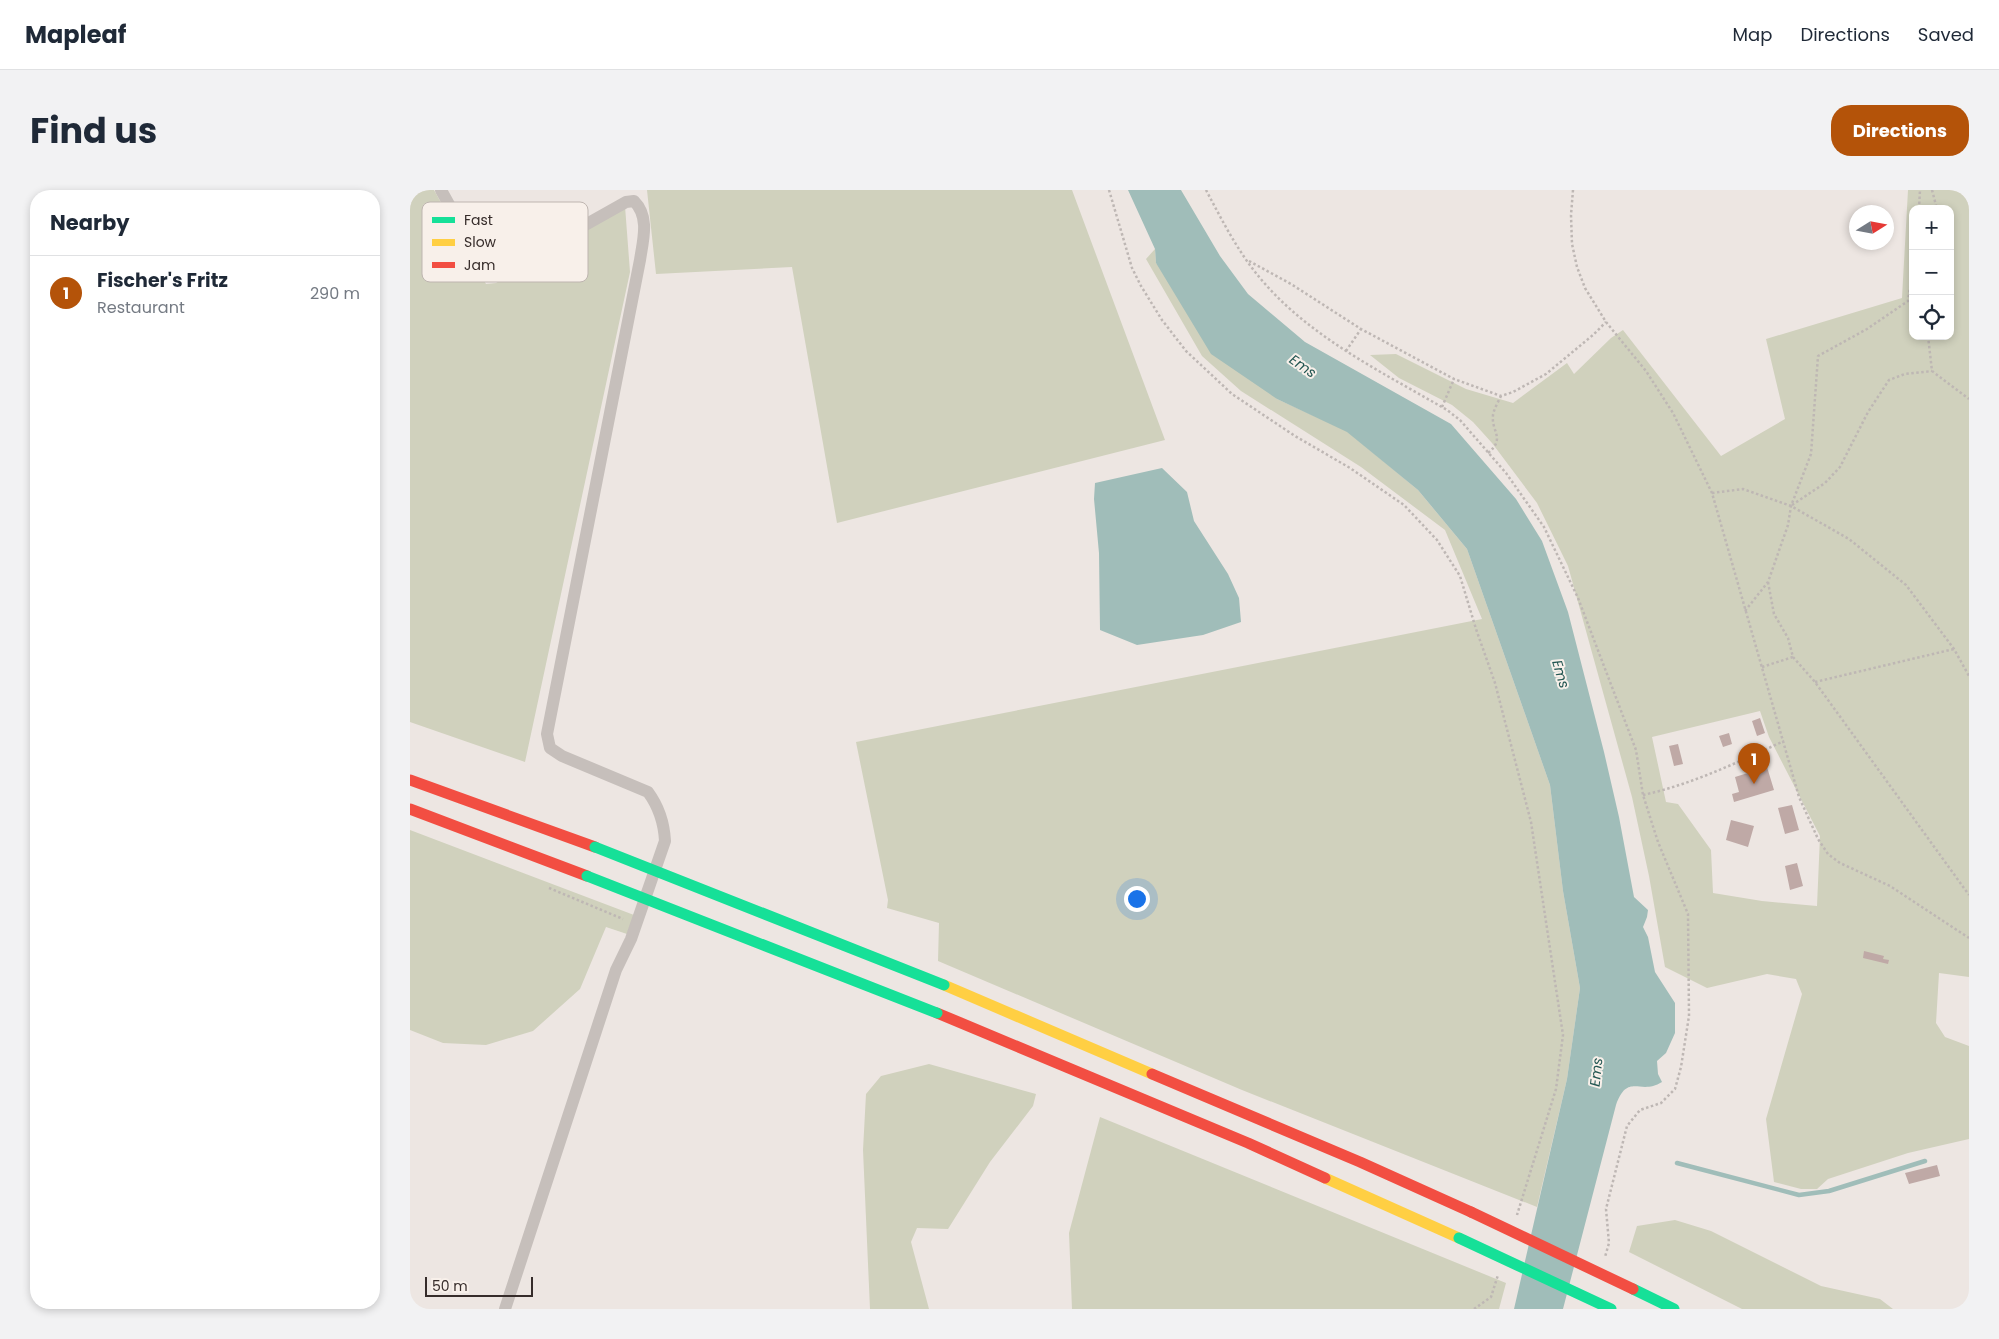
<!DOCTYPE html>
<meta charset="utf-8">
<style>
body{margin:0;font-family:Poppins,sans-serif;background:#f2f2f3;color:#1f2937}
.controls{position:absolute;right:15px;top:15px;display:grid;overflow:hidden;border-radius:10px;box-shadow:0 2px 8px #0003}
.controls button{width:45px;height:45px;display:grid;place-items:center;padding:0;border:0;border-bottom:1px solid #e0e1e3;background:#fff;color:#1f2937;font:25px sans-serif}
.compass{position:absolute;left:1439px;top:15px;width:45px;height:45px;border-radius:50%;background:#fff;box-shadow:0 2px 8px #0003;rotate:79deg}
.scale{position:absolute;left:15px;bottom:12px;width:108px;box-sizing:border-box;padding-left:5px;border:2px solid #362c2a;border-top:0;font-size:14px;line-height:18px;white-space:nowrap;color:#362c2a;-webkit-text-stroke:4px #f8f0ea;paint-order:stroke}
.you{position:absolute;left:726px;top:708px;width:18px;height:18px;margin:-12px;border:4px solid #fff;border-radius:50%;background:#1a73e8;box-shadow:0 0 0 8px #1a73e833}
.badge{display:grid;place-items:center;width:32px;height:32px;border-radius:50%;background:#b45309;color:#fff;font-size:16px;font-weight:700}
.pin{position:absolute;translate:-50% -41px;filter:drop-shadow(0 1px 2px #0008)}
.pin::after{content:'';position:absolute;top:26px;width:18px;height:15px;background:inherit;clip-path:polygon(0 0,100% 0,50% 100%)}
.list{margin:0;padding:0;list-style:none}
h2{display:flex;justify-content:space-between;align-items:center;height:65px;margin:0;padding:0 20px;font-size:21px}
h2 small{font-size:16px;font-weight:400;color:#747a83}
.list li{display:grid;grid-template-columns:32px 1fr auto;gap:15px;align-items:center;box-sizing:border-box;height:75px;padding:0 20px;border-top:1px solid #e0e1e3}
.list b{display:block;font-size:19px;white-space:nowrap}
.list p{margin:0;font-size:16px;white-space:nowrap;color:#747a83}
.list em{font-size:16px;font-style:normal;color:#747a83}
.icon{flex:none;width:28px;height:28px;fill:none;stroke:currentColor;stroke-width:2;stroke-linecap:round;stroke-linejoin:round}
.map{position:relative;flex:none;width:1559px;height:1119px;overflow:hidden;border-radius:20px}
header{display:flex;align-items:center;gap:30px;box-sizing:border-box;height:70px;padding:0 25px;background:#fff;border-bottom:1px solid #e0e1e3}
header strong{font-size:24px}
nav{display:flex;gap:28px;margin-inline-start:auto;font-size:18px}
.intro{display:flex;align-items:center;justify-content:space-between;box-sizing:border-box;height:120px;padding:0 30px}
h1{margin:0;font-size:35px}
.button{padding:12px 22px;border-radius:20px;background:#b45309;color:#fff;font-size:18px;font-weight:700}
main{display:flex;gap:30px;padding:0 30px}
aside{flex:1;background:#fff;border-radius:20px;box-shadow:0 2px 8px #0003}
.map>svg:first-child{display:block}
</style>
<header>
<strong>Mapleaf</strong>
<nav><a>Map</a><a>Directions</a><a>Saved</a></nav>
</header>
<div class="intro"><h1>Find us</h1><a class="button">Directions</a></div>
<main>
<aside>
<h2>Nearby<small></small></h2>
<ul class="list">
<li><span class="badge">1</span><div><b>Fischer's Fritz</b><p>Restaurant</p></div><em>290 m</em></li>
</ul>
</aside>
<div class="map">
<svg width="1559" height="1119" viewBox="0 0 1559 1119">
<rect width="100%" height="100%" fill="#ede6e2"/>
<path fill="#d0d1bd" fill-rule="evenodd" d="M0,0H24L76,94L86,93L215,16L220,82L115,572L0,532Z
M237,0H662L755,250L427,333L382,77L246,84Z
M1498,0H1559V787L1529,783L1526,833L1535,847L1559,856V949L1498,963L1418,989L1407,999H1391L1364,992L1356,929L1392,804L1386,789L1357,784L1297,798L1255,777L1239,686L1222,607L1158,376L1127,313L1082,253L1063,232L1042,215L989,188L960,165L986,164L1056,199L1103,213L1157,173L1164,184L1201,148L1213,140L1311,266L1375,229L1356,149L1492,108ZM1503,19H1540V146H1503ZM1350,521L1359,547L1410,646L1407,716L1352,711L1303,703L1301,660L1268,614L1256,612L1242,547Z
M745,59L746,73L867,209L937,241L1008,300L1057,359L1140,595L1153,701L1170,798L1157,889L1127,1017L832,900L528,771L529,733L477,718L478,710L446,552L1072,429L1035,340L951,277L831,201L792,166L736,69Z
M0,640L224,725L217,744L196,737L170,799L123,841L76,855L33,853L0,840Z
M519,874L626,904L623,916L580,972L538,1039L507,1038L501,1052L519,1119H460L453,960L456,904L471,886Z
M690,927L1096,1093L1089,1119H662L659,1043Z
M1265,1030L1301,1041L1411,1096L1470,1109L1483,1119H1332L1219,1062L1227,1036Z"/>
<path fill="#a0bdb9" d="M718,0H771L810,66L838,104L895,152L1041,234L1106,309L1132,351L1158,422L1194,562L1209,627L1224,707L1238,720L1237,727L1233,737L1238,747L1245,782L1265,813V843L1256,863L1247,871L1248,884L1252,892C1230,906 1218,882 1206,915L1153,1119H1104L1157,889L1170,798L1153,701L1140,595L1057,359L1008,300L937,242L867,209L801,164L746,73L745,59Z
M752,278L777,302L784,331L818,384L829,408L831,432L793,445L727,455L690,440L689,363L684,309L685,293Z"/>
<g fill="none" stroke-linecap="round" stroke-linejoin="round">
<path stroke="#a0bdb9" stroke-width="4.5" d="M1267,973L1389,1005L1419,1001L1515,971"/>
</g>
<path fill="#bfa9a6" d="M1350,528L1355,543L1347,546L1342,531Z
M1319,543L1322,554L1313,557L1309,546Z
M1268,554L1273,574L1264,576L1259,556Z
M1357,577L1364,600L1324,612L1322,604L1329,602L1325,587Z
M1382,615L1389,640L1375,644L1368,618Z
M1321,630L1344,636L1338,657L1316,650Z
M1387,673L1393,696L1380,700L1375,676Z
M1454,761L1474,766L1473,769L1479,770L1478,774L1453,768Z
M1527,975L1530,986L1499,994L1495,983Z"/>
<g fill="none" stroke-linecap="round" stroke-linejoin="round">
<path stroke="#beb7b4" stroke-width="2.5" stroke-dasharray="2.5 2.5" stroke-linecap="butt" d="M699,0L722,78L731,96L752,130L776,161L822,204L885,246L940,278L994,315L1027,350L1050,386L1066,439L1085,493L1121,632L1153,845L1146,899L1107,1025
M796,0C812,30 828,62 850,88C899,147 972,182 1037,220L1050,230L1096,283L1134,337L1168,408L1226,560L1233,605L1248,652L1278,724L1279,826L1271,877L1265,899L1251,913L1230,920L1217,936L1196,1019L1199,1053L1195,1067
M1163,0L1161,25L1162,54L1167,77L1175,98L1196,132L1236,181L1263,223L1302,303L1389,607L1408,649L1418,664L1430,673L1480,696L1559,748
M1522,0L1527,19
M1509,19L1510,0
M839,71L881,94L951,139L1044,189L1091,206L1103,202L1136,184L1183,145L1196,132
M1518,146L1522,181L1559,209
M936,161L951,139
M1032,217L1044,189
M1078,263C1096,248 1081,242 1083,225C1084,219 1088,212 1091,206
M1302,303L1333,299L1381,316L1439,349L1496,395L1544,459L1559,486
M1382,315L1415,293L1430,277L1458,222L1479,190L1495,184L1522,181
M1335,421L1358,392L1378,335L1381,316L1401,264L1408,166L1457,139L1498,111L1503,78
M1383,467L1405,492L1559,705
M1352,477L1383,467L1378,448L1364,424L1358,392
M1405,492L1544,459
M1233,605C1283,594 1328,572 1374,551
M139,698L213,729
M1064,1119L1081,1107L1088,1085"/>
<path stroke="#c6bfbb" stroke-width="12" d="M31,0L77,83L88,84L216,12L224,11C240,27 233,50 230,70L137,544L140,558L152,566L238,602C249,617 254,632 255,651L221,749L206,780L95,1119"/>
<path stroke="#16e098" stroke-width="11" d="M1223,1099L1264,1119"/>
<path stroke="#ffcf43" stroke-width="11" d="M534,795L742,884
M915,988L1049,1048"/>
<path stroke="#f24e42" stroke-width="11" d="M0,590L185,657
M0,619L177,686
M527,823L838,953L915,988
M742,884L950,972L1061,1022"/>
<path stroke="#16e098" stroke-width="11" d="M185,657L534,795
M177,686L527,823
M1049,1048L1201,1119"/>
<path stroke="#f24e42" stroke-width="11" d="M1061,1022L1223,1099"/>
</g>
<g text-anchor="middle" stroke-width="4" stroke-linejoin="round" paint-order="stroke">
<g font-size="14" font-style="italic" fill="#225551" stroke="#f8f0ea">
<text transform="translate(893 176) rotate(35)" y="5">Ems</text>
<text transform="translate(1151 484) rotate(73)" y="5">Ems</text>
<text transform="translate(1186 882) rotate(-84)" y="5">Ems</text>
</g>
</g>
<rect x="12" y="12" width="166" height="80" rx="8" fill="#f8f0ea" stroke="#beb5b0" stroke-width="1"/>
<rect x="22" y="27" width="23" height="6" fill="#16e098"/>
<rect x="22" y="49" width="23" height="7" fill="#ffcf43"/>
<rect x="22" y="72" width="23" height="6" fill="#f24e42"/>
<g font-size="14" fill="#362c2a">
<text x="54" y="35">Fast</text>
<text x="54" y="57">Slow</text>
<text x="54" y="80">Jam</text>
</g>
</svg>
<div class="controls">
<button>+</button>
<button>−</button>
<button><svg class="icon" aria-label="locate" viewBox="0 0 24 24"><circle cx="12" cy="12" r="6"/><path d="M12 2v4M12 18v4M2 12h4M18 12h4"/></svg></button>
</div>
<svg class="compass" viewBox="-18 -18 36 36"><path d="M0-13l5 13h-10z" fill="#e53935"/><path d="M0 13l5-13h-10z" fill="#747a83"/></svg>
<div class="scale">50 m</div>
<div class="you"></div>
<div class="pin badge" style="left:1344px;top:594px">1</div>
</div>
</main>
